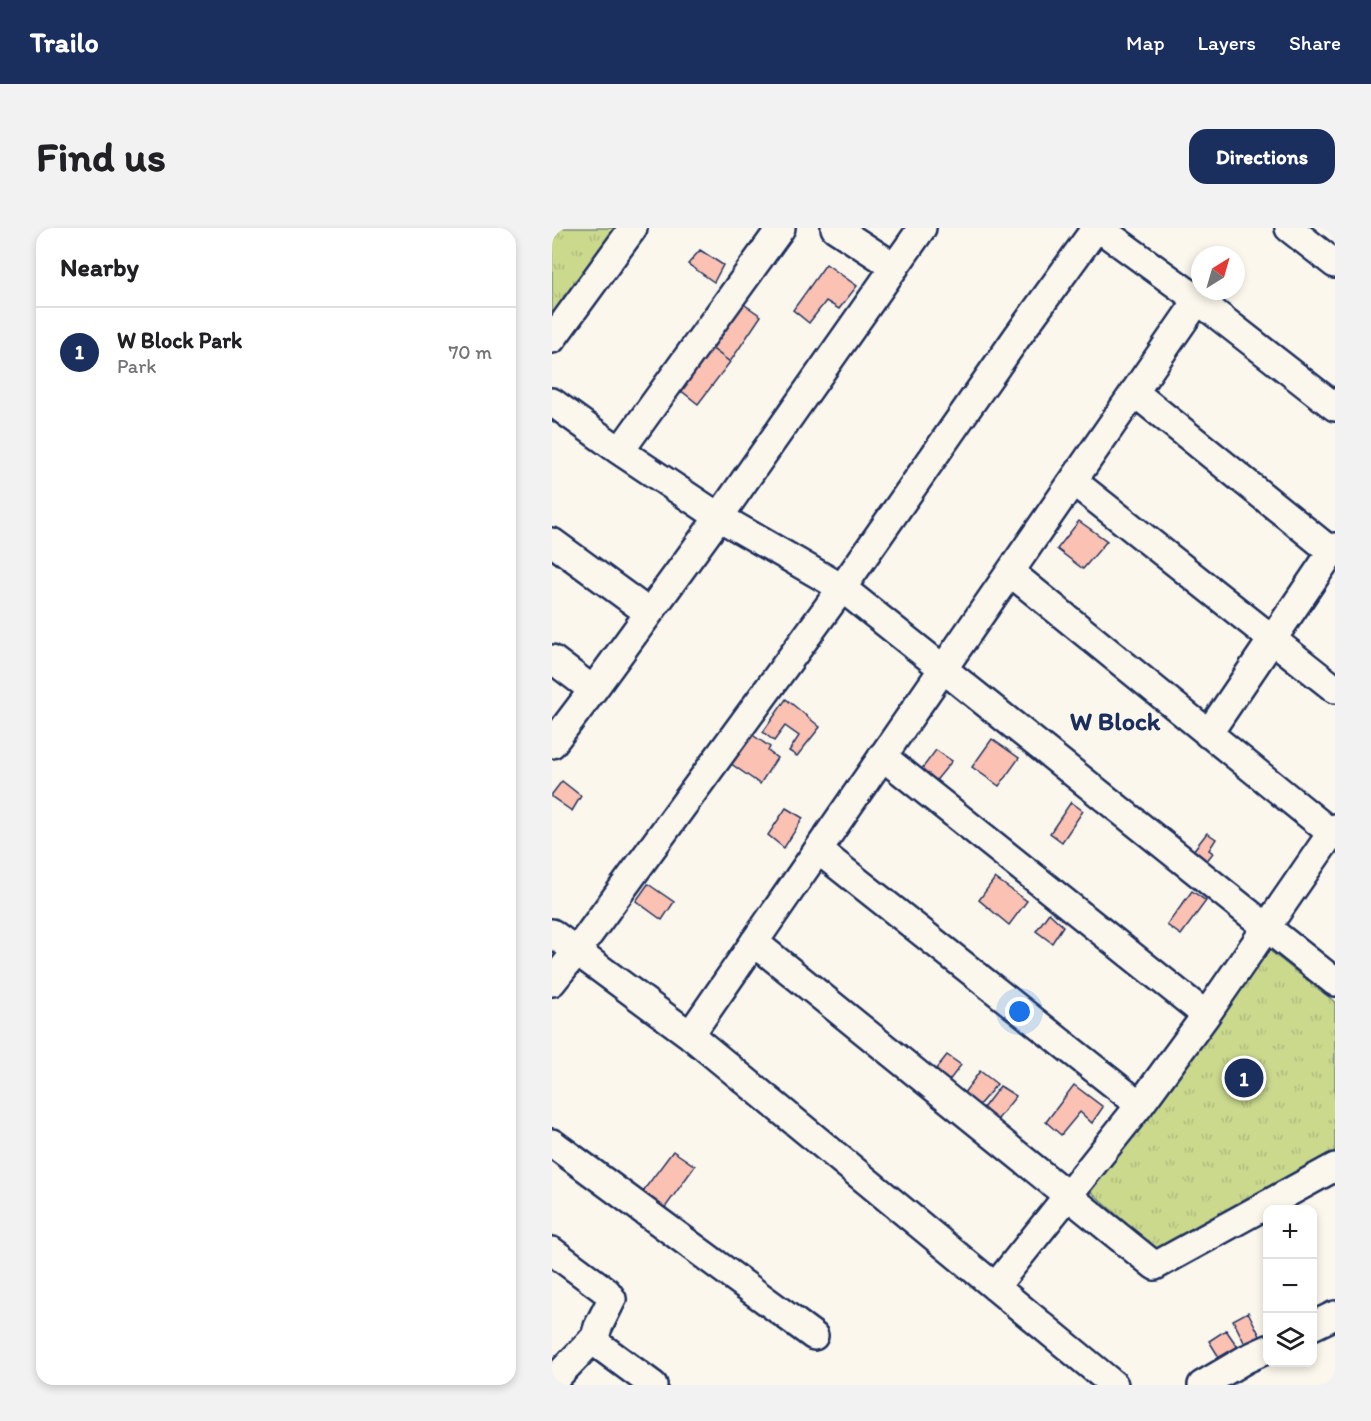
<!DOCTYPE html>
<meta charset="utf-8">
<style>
body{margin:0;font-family:Itim,sans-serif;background:#f2f2f2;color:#202124}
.controls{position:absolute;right:18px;bottom:18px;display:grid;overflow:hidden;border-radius:12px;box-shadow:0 3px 9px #0003}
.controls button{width:54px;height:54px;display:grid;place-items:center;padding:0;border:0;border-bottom:2px solid #e0e0e0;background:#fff;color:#202124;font:30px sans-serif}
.compass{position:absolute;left:639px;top:18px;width:54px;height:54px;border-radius:50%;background:#fff;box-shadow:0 3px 9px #0003;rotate:37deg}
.you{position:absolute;left:468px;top:784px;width:21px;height:21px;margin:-15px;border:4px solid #fff;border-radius:50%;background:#1a73e8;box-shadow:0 0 0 9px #1a73e833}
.badge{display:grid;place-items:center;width:39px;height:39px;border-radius:50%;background:#1b2f5e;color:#fff;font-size:20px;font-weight:700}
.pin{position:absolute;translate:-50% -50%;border:3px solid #fff;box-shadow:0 2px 6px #0006}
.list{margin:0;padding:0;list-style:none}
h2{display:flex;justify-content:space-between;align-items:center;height:78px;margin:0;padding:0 24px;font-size:26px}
h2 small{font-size:20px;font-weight:400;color:#757577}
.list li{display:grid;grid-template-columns:39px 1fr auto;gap:18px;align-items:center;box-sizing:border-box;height:90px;padding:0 24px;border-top:2px solid #e0e0e0}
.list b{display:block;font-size:22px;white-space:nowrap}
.list p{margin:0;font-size:20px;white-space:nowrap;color:#757577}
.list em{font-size:20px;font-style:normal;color:#757577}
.icon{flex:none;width:33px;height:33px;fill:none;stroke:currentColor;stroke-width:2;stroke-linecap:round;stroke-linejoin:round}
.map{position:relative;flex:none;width:783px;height:1157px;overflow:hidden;border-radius:18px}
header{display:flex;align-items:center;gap:36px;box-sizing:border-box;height:84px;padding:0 30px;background:#1b2f5e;color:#fff}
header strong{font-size:28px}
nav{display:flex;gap:33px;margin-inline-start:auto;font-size:21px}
.intro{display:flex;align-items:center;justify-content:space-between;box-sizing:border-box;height:144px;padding:0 36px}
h1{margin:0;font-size:42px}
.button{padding:15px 27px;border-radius:18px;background:#1b2f5e;color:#fff;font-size:21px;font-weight:700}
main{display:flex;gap:36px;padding:0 36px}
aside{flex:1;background:#fff;border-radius:18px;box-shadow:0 3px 9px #0003}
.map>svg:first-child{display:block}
</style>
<header>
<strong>Trailo</strong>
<nav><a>Map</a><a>Layers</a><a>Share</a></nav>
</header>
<div class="intro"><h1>Find us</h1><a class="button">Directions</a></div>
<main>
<aside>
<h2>Nearby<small></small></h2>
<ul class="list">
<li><span class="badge">1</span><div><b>W Block Park</b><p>Park</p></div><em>70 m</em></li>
</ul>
</aside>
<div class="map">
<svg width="783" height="1157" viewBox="0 0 783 1157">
<defs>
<pattern id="park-tufts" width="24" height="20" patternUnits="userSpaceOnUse" patternTransform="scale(1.5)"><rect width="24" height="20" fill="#cbd98d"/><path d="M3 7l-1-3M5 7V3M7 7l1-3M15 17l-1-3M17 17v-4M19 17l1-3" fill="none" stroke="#aebb7c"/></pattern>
</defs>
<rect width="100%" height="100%" fill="#fbf7ec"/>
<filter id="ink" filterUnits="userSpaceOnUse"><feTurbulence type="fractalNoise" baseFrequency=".0167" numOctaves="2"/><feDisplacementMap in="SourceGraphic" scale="12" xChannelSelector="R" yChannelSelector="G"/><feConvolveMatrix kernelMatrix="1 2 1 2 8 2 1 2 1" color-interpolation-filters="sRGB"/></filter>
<g filter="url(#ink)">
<path fill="url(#park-tufts)" stroke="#738476" stroke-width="1.5" d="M0,0H79L0,110Z
M703,711L783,774V925L606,1024L526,952Z"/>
<path fill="#fbc1b3" stroke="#1b2f5e" stroke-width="1.5" d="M148,22L171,37L162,54L136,36Z
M274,36L305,58L287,81L274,73L257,95L241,82Z
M190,75L209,88L178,134L158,119Z
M158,119L178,134L146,176L127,161Z
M527,293L555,313L531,341L505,321Z
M234,471L268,499L245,528L237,523L247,508L233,498L222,513L211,504Z
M199,506L218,519L216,523L225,530L208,556L178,535Z
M440,511L467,530L447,558L420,539Z
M384,522L400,533L377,561L363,550Z
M10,553L29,568L20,583L0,569V566Z
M519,574L531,583L510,614L498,605Z
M234,580L251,590L232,620L216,607Z
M655,605L664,611L657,622L661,625L647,643L634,632Z
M443,650L475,673L457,697L427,672Z
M96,656L122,674L110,692L84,673Z
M640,663L654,673L629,707L615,697Z
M497,685L511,698L500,715L484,703Z
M395,827L409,837L390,862L376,851Z
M428,843L445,856L421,884L406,873Z
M522,857L551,879L540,895L528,884L509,907L494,894Z
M448,858L464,868L439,900L425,888Z
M121,923L143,938L107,988L85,971Z
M696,1084L712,1116L697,1124L681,1092Z
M674,1102L694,1131L673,1139L657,1113Z"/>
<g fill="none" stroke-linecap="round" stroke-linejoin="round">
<defs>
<path id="street" d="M283,0L343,39
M547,0L646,72L783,179
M737,0L783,36
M0,111L81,0
M582,164L780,324
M0,174L68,223L167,289L290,360L783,754
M68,223L229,0
M521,253L783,461
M0,314L97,385
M458,344L783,608
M0,431L41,462
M656,506L783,319
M0,516L41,462L167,289L370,0
M330,528L654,787
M266,622L588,877
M0,705L138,807L562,1157
M202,714L603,1038L783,939
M0,754L24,724L290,360L465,109L544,0
M138,807L646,72
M0,915L262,1108
M0,1023L55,1064L60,1071L46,1099L43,1109L48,1118L101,1157
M443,1059L588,877L654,787L783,600
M760,1098L783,1087
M0,1154L43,1109
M650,1157L694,1131L716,1121"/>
</defs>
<use href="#street" stroke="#1b2f5e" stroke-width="32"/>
<use href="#street" stroke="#fbf7ec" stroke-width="27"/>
</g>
</g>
<g text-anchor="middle" stroke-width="4.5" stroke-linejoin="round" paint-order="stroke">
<g font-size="26" font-weight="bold" fill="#1b2f5e" stroke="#fbf7ec">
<text x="563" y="502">W Block</text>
</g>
</g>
</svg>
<div class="controls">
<button>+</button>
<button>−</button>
<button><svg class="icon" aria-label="layers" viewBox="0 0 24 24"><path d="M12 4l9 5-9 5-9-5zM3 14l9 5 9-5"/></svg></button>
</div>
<svg class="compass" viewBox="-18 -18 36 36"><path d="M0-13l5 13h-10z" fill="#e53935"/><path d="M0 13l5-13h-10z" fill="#757577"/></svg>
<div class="you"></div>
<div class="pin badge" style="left:692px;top:850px">1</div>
</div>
</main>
